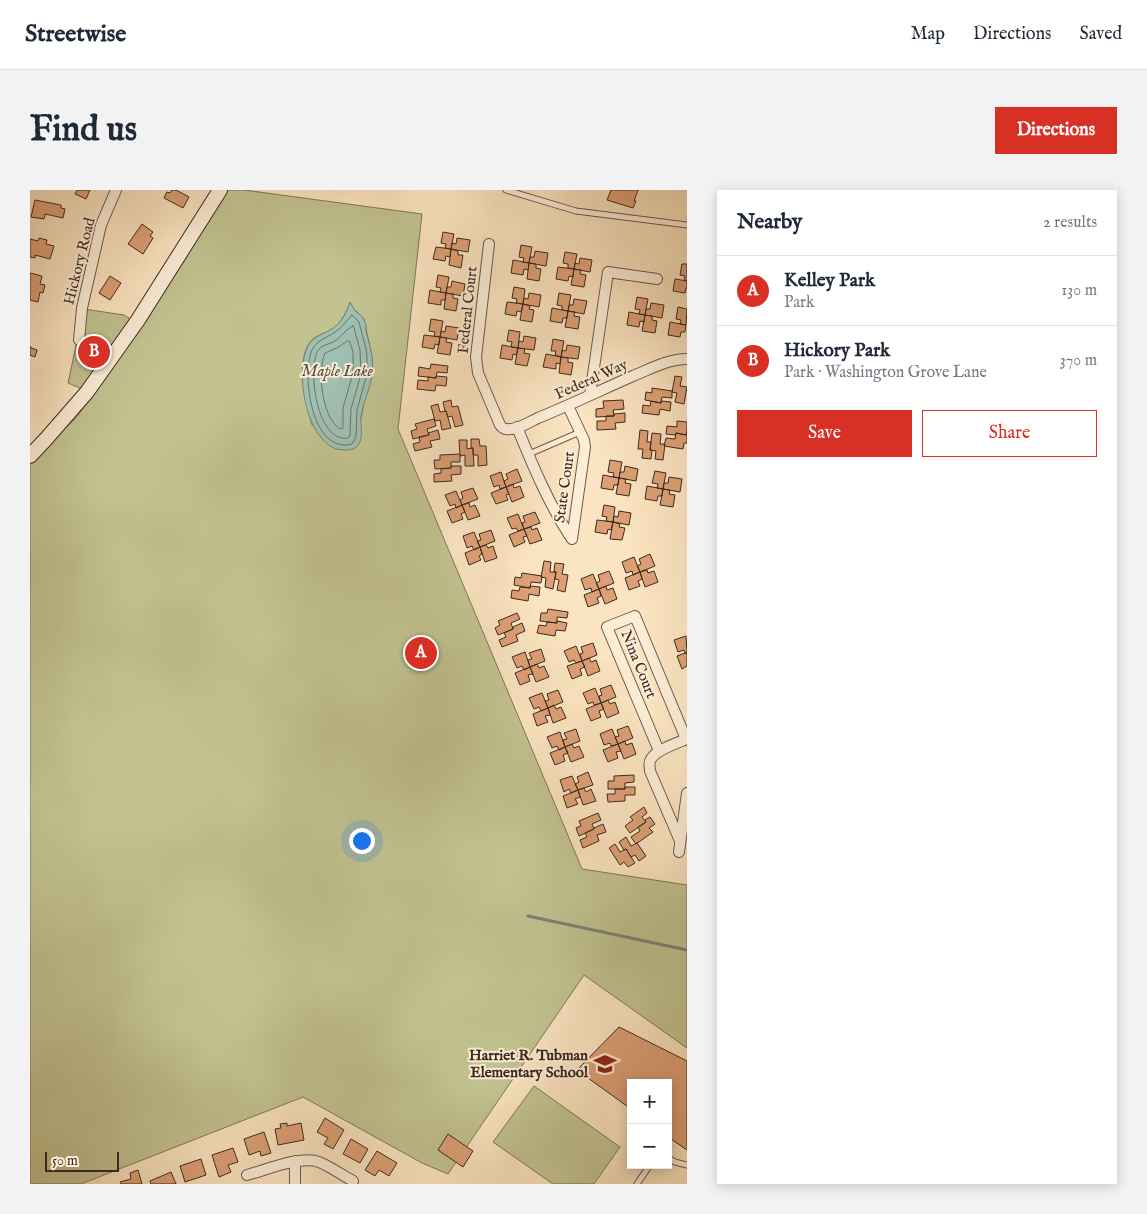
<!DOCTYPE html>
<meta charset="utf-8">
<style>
body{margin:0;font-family:"IM FELL English",serif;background:#f2f2f3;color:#1f2937}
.controls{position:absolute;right:15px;bottom:15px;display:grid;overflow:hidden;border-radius:0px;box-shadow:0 2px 12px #0003}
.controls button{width:45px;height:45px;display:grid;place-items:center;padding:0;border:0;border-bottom:1px solid #e0e1e3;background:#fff;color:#1f2937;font:25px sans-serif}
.scale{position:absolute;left:15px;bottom:12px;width:74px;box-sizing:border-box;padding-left:5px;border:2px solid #3e2920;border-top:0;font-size:14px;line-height:18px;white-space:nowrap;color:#3e2920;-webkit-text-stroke:4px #fcedd7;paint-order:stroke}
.you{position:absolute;left:331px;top:650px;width:18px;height:18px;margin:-12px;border:4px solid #fff;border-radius:50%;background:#1a73e8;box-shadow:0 0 0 8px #1a73e833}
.badge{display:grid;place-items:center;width:32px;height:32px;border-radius:50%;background:#d93025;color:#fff;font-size:16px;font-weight:700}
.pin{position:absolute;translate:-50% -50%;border:2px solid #fff;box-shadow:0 1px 5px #0006}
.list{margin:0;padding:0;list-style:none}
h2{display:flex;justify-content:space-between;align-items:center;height:65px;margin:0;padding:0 20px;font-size:21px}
h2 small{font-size:16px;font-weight:400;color:#747a83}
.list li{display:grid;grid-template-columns:32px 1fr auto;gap:15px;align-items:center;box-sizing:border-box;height:70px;padding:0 20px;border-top:1px solid #e0e1e3}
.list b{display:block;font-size:19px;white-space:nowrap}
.list p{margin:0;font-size:16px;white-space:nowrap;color:#747a83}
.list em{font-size:16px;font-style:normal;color:#747a83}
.actions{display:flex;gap:10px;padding:15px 20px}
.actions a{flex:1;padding:11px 0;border:1px solid #d93025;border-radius:0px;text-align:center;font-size:18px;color:#d93025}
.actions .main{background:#d93025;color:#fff}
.map{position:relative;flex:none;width:657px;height:994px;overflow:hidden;border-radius:0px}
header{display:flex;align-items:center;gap:30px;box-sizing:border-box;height:70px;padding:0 25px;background:#fff;border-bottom:1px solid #e0e1e3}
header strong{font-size:24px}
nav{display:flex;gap:28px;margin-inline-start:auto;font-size:18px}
.intro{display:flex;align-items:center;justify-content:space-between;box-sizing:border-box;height:120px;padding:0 30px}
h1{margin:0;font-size:35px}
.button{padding:12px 22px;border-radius:0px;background:#d93025;color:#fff;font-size:18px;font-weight:700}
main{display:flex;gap:30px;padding:0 30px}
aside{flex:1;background:#fff;border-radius:0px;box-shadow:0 2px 12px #0003}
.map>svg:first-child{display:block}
</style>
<header>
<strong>Streetwise</strong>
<nav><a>Map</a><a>Directions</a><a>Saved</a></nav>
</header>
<div class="intro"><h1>Find us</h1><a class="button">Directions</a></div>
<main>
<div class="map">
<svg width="657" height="994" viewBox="0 0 657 994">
<rect width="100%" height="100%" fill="#fbe4c1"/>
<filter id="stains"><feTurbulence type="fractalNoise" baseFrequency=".004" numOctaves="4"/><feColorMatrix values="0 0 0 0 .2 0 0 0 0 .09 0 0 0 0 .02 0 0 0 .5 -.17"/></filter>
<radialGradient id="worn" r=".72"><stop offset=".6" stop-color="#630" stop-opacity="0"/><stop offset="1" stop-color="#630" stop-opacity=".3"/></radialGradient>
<path fill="#c2c391" stroke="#807658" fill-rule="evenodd" d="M196,0H214L392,24L368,239L552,679L657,695V858L554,785L418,984L392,973L273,907L51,994H0V271L45,229L74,190L136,97ZM320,113L325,120L334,129L342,167V185L334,212L331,229L282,235C276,215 264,165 283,149C286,146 292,144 297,142C311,135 314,126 320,113Z
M54,119L94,125L104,131L57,201L38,193Z
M504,896L590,957L564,994H523L463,952Z"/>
<path fill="#9fbfb1" stroke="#788377" d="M320,112C322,116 324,119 326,122C329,124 333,126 334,130C336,133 336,137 336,141C340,156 344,169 342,186C340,200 333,212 331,226C330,236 335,251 325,258C320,261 312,260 306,259C277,248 267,191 275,164C280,144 293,147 307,135C314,128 317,121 320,112Z"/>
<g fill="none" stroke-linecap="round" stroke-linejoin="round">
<path stroke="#6e7468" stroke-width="1" d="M322,125L329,132L336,159L337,167V184L327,220L326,247L322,254C282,265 271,185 282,160C287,149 300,147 309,139C314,135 318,129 322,125Z
M323,136L324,138L330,160L331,184L321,219L320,245L318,248C287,253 277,180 288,160C292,155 300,154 305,151C311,147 316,139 323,136Z
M318,151L320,152L323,162V183L313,218V238L310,239C292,228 287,181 295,163L307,158Z"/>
<path stroke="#788377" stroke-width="3" d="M498,726L657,760"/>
</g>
<path fill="#dda076" stroke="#3e2920" d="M47,0H60L56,9L45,4Z
M142,0H146L159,7L153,18L134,8L137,2L140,3Z
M581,0H608L604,11H606L603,18L577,10Z
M5,10L31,15V18L35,19L33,28L15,24L14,29L1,27Z
M112,34L123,42L120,46L123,48L113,64L98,54Z
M413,42L424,44L421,59L415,58L416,54L411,53Z
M9,48L17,50L16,54L24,56L20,69L5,65V68L0,67V49L8,51Z
M427,48L440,50L438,62L421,59L422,53L426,54Z
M491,55L502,57L499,73L493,72L494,68L489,67Z
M406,57L421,59L420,67L416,66L415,71L403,69Z
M421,59L428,61V65H433L431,78L419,75Z
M505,61L518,63L516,76L499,73L500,67H504Z
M535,62L547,64L544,79L538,78V74L533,73Z
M550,68L562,70L560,82L544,79L545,73L549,74Z
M483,70L499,73L498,80L494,79L493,85L481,83Z
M499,73L506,74V78L511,79L509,91L497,89Z
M652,74H657V91L654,90L655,86L650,85Z
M528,77L544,79L543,87L539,86L538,91L526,89Z
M544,79L551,80L550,84L556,85L554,97L541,95Z
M0,83L12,86L10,94L15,95L13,103L10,102L8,112L0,110Z
M408,85L419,87L416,103L410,102L411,98L406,97Z
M80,86L91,93L80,110L69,103Z
M645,89L657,91V98H656L655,103L643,101Z
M422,91L435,94L433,106L416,103L417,97H421Z
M484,97L495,99L493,114L486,113L487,109L482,108Z
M400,100L416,103L415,110H411V115L398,113Z
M416,103L423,104V108L428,109L426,121L414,119Z
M499,103L511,105L509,117L493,114L494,108L498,109Z
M529,103L541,105L538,121L532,120V116L527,115Z
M607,107L618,109L615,125L609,124L610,120L605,119Z
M544,109L557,111L554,124L538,121L539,115H543Z
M477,112L493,114L491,122L487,121L486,126L475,124Z
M621,113L634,115L632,128L615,125L616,119H620Z
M493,114L500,116L499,119L504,120L502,132L490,130Z
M648,117L657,119L656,135L650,134L651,130L646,129Z
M522,118L538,121L537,128H533L532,133L520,131Z
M538,121L545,122L544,126L550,127L548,139L535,137Z
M599,122L615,125L614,132L610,131L609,137L597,135Z
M615,125L622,126V130L627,131L625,143L612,141Z
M401,129L413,131L410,147L404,146L405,142L399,141Z
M640,132L656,135L655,142H651L650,147L638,145Z
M416,136L429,138L427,150L410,147L411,141L415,142Z
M479,140L490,142L488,158L481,157L482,152L477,151Z
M394,145L410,147L409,155L405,154L404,159L392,157Z
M494,146L506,148L504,160L488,158L489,151L493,152Z
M410,147L417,148L416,152L422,153L420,165L407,163Z
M523,149L534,151L531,167L525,165L526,161H521Z
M472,155L488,158L486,165L483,164L482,170L470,168Z
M537,155L550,157L548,169L531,167L532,160L536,161Z
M0,156L1,158L7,160L5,167L0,165Z
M488,158L495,159L494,163L500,164L497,176L485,174Z
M516,164L531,167L530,174L526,173V179L513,177Z
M531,167L538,168V172L543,173L541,185L529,183Z
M401,174L418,176L417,183L407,182L406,188L388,186L389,177L400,179Z
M406,186L417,187L416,196L406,195L405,201L387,199L388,190L398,191V187L406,188Z
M645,186L652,187L650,196L657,197L654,214L645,212L647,203L642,202Z
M622,198L642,201V208L632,207L631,213L615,210L616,202L622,203Z
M421,210L422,217L428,216L433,235L425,237L422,226L418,227L416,221H415L413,212Z
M593,210L594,219L583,220L584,226L566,227V219L574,218L573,211Z
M621,211L631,213V211L641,212L640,221L630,219L629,225L612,223L613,215L620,216Z
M408,214L410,222L416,221L421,238L412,240L410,230L405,231L401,216Z
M595,223V232L585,233L586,239L567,240V231H576V226H584V224Z
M404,229L406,236L397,239L399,245L383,249L381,241L387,239L385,234Z
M647,231L657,232V240L656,245L646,243L645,245L636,244L637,236L647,237Z
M408,240L410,249L400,251L402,257L385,261L383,254L390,252L389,247L399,245L398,243Z
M610,240L618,241L617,252H621L620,260H622L621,269L612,268L613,259H608Z
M622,243L631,244L630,254H635L633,270L625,269L626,261L620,260Z
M646,243L657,245V253H654L653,259L634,256L636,248L645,249Z
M441,249H449L450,256H456L457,275L448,276V265H443V258H441Z
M429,250H437V259L443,258L444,276H435V265L430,266Z
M430,264V272H421V278L405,279L404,270H410V265Z
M580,270L592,272L589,288L583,287L584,283L578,282Z
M421,276H431V284L421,285L422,291L404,292V284L411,283V279L421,278Z
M595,276L608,279L606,291L589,288L590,282H594Z
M487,279L492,291L476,297L474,291L478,289L476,284Z
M625,281L636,283L633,299L627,298L628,294L622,293Z
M471,282L476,297L470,299L469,295L464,297L460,286Z
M573,285L589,288L588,295H584L583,300L571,298Z
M639,287L652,289L650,302L633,299L634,293H638Z
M589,288L596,289L595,293L601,294L599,306L586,304Z
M483,294L484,298L490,296L494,307L482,312L476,297Z
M617,296L633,299L632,306H628L627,311L615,309Z
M476,297L479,304L476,305L478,310L466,314L461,303Z
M443,298L448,309L432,315L430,310L433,308L431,302Z
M633,299L640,300L639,304L645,305L643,317L630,315Z
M426,301L432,315L426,318L425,314L420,316L415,305Z
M439,313L440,317L445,315L450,326L438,330L432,315Z
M432,315L435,322L431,324L433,329L422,333L417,321Z
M574,315L585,317L583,332L576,331L577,327L572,326Z
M589,321L601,323L599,335L583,332L584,326L588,327Z
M505,322L510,333L494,339L492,333L495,332L493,326Z
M488,324L494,339L488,341L486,338L482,339L477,328Z
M567,330L583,332L581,340L578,339L577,344L565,342Z
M583,332L590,334L589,337L595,338L592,350L580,349Z
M501,337L502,340L507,338L512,350L500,354L494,339Z
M494,339L497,346L493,347L495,352L484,357L479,345Z
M461,340L465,351L450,357L447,351L451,350L449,344Z
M444,342L450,357L444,360L442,356L437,358L433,346Z
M456,355L458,358L463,356L467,368L455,372L450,357Z
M450,357L452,364L449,366L451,370L439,375L435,363Z
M620,364L625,376L610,382L607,376L611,374L609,369Z
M604,367L610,382L603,385L602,381L596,383L592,372Z
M514,371L521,372L520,382H526L523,399L515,397L516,388L511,387Z
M525,373L534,374L532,384L538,385L535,402L527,400L529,390L525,389L526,382H524Z
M617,380L618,383L624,381L628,392L615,397L610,382Z
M579,381L584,393L569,399L566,393L570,391L568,385Z
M610,382L612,389L608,391L610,396L599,400L595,388Z
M492,383L512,386L511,393L501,392L500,398L484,395L485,387L491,388Z
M563,384L569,399L562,402L561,398L555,400L551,389Z
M500,396L510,397L509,406L499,404L498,411L481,408L482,400L489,401L490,397L500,398Z
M576,396L577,400L583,398L587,409L575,414L569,399Z
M569,399L571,406L567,408L569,413L558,417L554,405Z
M518,419L538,422L537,428L527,427V433L510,431L511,423H517Z
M487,423L490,429L481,433L483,439L468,445L465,438L470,435L468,431Z
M527,431L537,433L535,441L526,440L525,446L507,443L509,435L516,436L517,432L527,433Z
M492,433L495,441L486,445L488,451L472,457L469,450L476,447L474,443L483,439V437Z
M656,446L657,463H655L654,460L648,462L644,450Z
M563,453L567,465L552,471L550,464L553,463L551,457Z
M546,456L552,471L546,473L544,470L539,472L534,461Z
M511,459L515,471L500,477L498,470L502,469L499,463Z
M495,462L500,477L494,480L492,476L487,478L482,467Z
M655,463H657V476L652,479L647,466Z
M559,468L561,472L566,470L570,481L558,486L552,471Z
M552,471L555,477L550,479L552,485L542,489L537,476Z
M507,474L509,478L514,476L519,487L506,492L500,477Z
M500,477L503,484L498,485L500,491L490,495L485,483Z
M581,495L586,507L571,513L569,506L572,505L570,499Z
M565,498L571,513L564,515L563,512L558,514L553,503Z
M528,500L533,512L518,518L515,511L519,510L517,504Z
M512,503L518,518L511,521L509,517L504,519L499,508Z
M578,510L580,514L585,512L589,523L577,528L571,513Z
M571,513L574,519L569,521L571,527L561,531L556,519Z
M524,515L526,519L531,517L536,528L523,533L518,518Z
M518,518L520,525L515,526L518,532L507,536L503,524Z
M598,536L603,548L588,554L585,547L589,546L587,540Z
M546,539L550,551L535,557L533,550L537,549L534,543Z
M582,539L588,554L581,556L580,553L574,555L570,544Z
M530,542L535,557L529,560L527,556L522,558L517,547Z
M595,551L596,555L602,553L606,564L594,569L588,554Z
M542,554L544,558L549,556L554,567L541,572L535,557Z
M588,554L591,561L586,562L588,568L578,572L573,560Z
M535,557L538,563L533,565L535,571L525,575L520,563Z
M558,582L563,595L548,600L545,594L549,592L547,587Z
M604,585V592L595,593V599H578V591H584V586Z
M542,586L548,600L541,603L539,599L534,602L530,590Z
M595,597H605V605H595V611L578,612L577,604H585V599H595Z
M554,598L556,602L561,599L566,611L553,615L548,600Z
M548,600L550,607L545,609L548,614L537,618L533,606Z
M614,617L617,623L612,627L616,632L600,643L595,636L603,630L600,627Z
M568,623L571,630L562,634L564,639L549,646L546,638L551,636L549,631Z
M620,627L625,634L619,638L623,642L606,654L601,647L610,641L608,637L616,632L615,630Z
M573,634L576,642L567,645L569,651L553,658L550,650L557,647L555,643L564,639V638Z
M596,647L601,656L607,653L616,666L609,671L605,665L601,667L596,659L594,660L589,652Z
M585,654L590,662L596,659L605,673L598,677L594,672L590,675L579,658Z
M589,837L657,871V960L638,947V893H601V919L547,880Z
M295,928L314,940L303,959L294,954L298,948L287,942Z
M257,933V936L271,933L274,950L248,955L245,939L251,938L250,934Z
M234,942L241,963L231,966L230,961L219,965L214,949Z
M418,944L443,961L433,977L408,960Z
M321,949L338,959L330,973L313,964Z
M203,958L208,972L198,975L201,982L189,987L182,965Z
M347,961L367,973L359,986L349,980L345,986L335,980Z
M171,969L176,985L155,992L150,976Z
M108,980L112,994H91L90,992L101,989L100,983Z
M141,982L146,994H121L120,991Z"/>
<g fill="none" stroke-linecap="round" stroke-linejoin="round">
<defs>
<path id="lane" d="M476,0L546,21L657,35
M499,264L550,242
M638,968L645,972L657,975
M607,994L620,975"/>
<path id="street" d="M459,54L446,167L448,183L470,235C472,237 473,239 476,239C486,241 499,232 508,228C540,215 571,200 603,186C620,179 638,169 657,169
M49,150L52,118L71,35L86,0
M560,205L578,82L627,89
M538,216L554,250L555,257L542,349
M487,237C502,274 520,317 542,349
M629,561L577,437L605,426L656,549
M650,651L620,581C620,577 618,573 621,569C626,560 647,553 657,549
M649,662L657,603
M217,985C236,980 271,965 289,972C301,977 312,985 323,991
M265,994V971"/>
<path id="secondary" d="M0,266L16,249L57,202L108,130L190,0"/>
</defs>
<use href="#lane" stroke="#6d5848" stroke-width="7"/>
<use href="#street" stroke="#6d5848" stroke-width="12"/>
<use href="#secondary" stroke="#3e2920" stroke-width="16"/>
<use href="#lane" stroke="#fcedd7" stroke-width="5"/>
<use href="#street" stroke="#fcedd7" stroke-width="10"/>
<use href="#secondary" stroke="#fcedd7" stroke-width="14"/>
</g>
<defs>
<symbol id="school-bare" viewBox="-9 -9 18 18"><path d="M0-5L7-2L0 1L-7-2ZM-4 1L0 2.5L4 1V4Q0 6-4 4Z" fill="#8f2418" stroke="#fcedd7" stroke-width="2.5" paint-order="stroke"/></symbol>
</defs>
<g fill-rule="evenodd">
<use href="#school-bare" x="559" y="858" width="32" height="32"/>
</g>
<g text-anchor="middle" stroke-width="4" stroke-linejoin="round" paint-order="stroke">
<g font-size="15" fill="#3e2920" stroke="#fcedd7">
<text transform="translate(49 71) rotate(-76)" y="5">Hickory Road</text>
<text transform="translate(437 120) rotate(-84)" y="5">Federal Court</text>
<text transform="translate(561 189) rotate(-24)" y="5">Federal Way</text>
<text transform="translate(534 297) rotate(-82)" y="5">State Court</text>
<text transform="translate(609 474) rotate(68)" y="5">Nina Court</text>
</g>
<g font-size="15" font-weight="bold" fill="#3e2920" stroke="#fcedd7" text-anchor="end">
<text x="558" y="870">Harriet R. Tubman<tspan x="558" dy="17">Elementary School</tspan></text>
</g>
<g font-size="16" font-style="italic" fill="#564e44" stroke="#fcedd7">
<text x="307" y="186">Maple Lake</text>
</g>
</g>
<rect width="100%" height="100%" filter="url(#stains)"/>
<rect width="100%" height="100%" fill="url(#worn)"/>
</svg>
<div class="controls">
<button>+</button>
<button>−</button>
</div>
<div class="scale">50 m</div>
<div class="you"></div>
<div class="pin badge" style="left:391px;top:463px">A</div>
<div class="pin badge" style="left:64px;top:162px">B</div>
</div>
<aside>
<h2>Nearby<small>2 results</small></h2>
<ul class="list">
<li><span class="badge">A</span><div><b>Kelley Park</b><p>Park</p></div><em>130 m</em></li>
<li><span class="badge">B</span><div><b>Hickory Park</b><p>Park · Washington Grove Lane</p></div><em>370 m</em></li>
</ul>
<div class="actions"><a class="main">Save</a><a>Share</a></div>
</aside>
</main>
